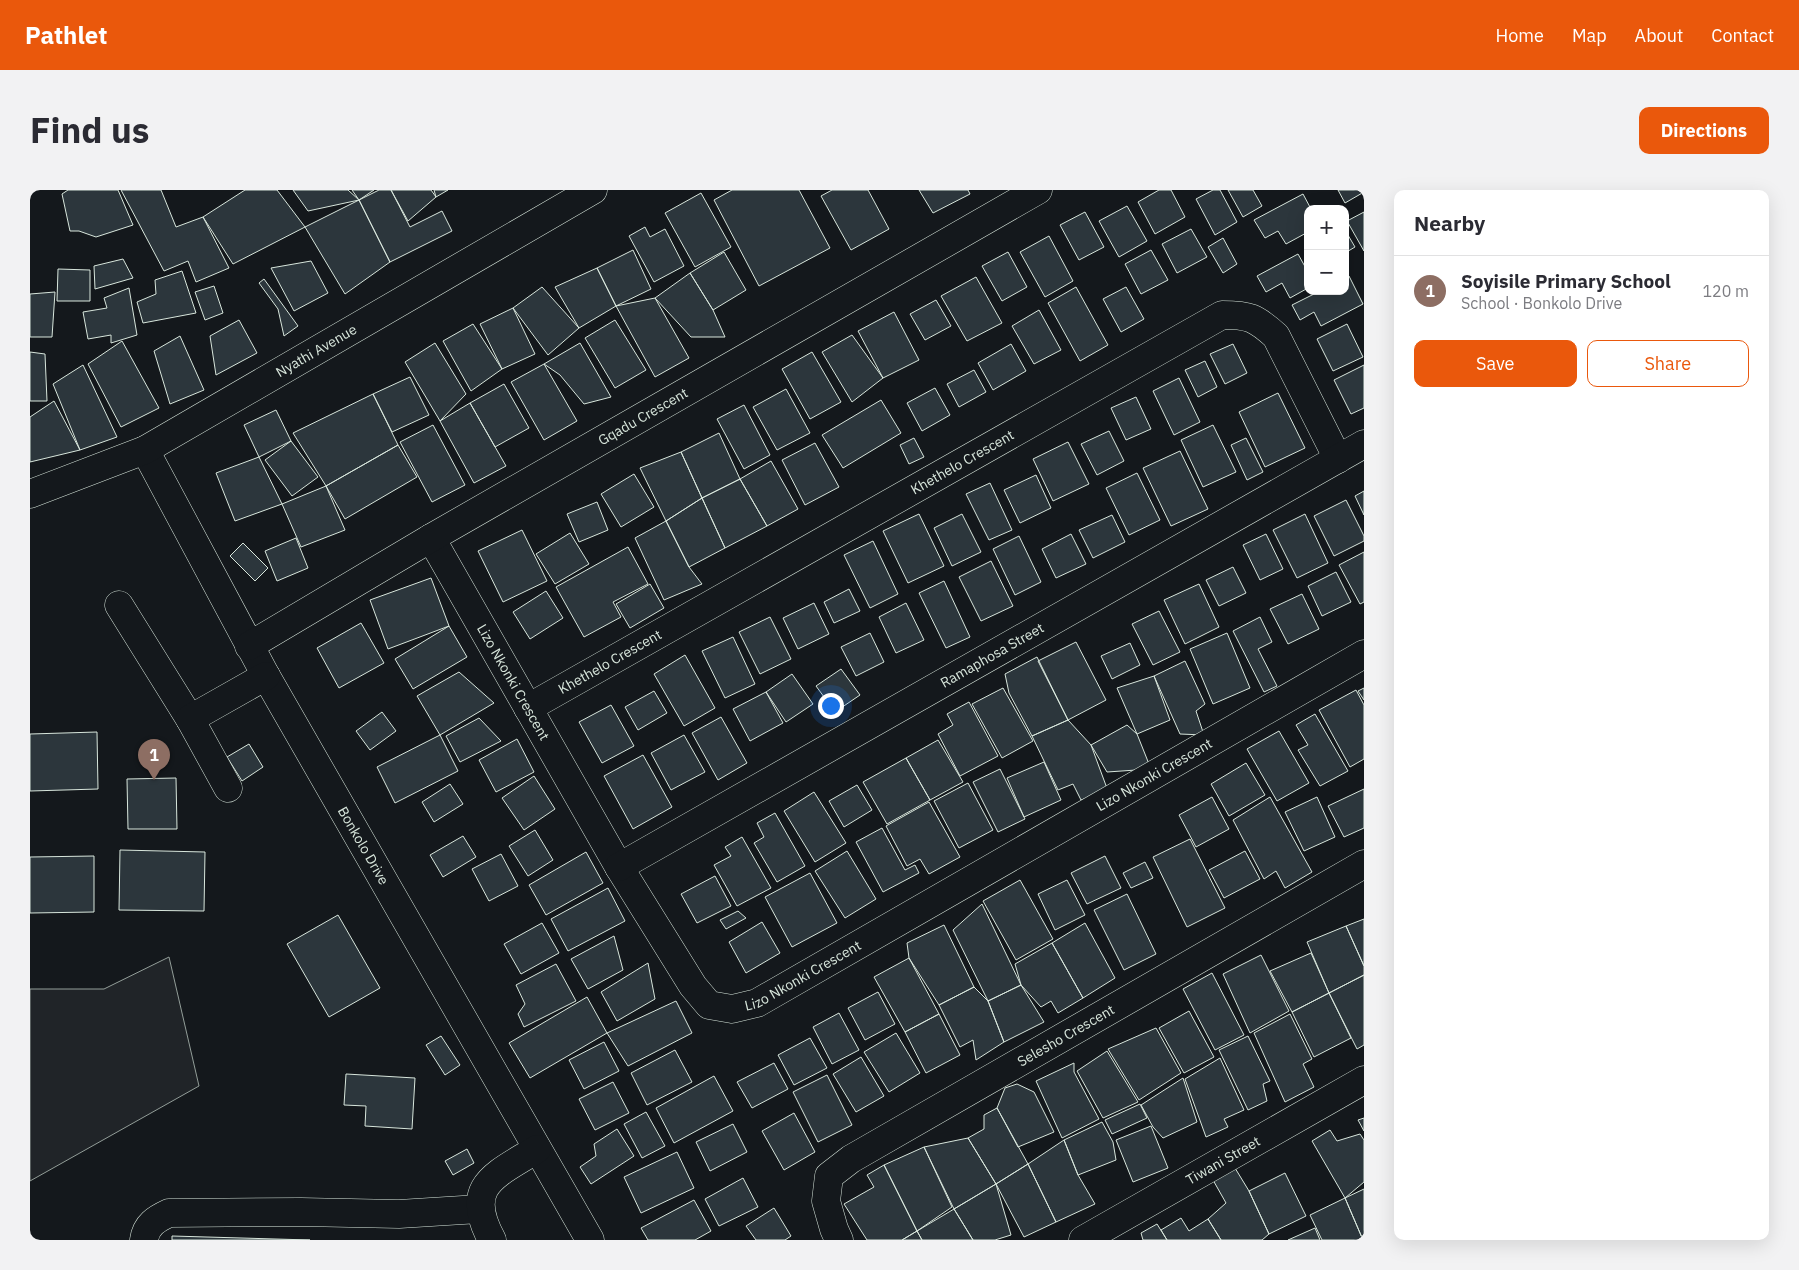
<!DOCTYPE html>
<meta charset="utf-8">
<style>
body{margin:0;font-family:"IBM Plex Sans",sans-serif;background:#f2f2f3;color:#2b2b33}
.controls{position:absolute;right:15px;top:15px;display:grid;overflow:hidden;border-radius:10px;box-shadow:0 5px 20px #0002}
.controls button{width:45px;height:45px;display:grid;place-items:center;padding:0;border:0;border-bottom:1px solid #e1e1e2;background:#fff;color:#2b2b33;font:25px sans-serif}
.you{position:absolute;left:800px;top:515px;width:18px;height:18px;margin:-12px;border:4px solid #fff;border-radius:50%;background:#1a73e8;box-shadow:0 0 0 8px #1a73e833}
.badge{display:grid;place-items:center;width:32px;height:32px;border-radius:50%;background:#ea580c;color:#fff;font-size:16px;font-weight:700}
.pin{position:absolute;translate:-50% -41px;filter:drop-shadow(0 1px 2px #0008)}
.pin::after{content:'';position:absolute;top:26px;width:18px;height:15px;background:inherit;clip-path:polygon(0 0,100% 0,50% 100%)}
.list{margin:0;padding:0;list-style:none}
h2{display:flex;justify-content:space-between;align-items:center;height:65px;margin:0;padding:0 20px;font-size:21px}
h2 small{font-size:16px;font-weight:400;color:#7c7c81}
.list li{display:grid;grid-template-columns:32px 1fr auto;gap:15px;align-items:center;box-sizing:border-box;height:70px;padding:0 20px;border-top:1px solid #e1e1e2}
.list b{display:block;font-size:19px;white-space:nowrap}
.list p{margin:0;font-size:16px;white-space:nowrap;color:#7c7c81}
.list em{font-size:16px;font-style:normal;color:#7c7c81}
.actions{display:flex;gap:10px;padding:15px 20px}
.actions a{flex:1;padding:11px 0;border:1px solid #ea580c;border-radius:10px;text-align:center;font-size:18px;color:#ea580c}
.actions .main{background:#ea580c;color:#fff}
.map{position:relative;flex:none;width:1334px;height:1050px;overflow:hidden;border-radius:10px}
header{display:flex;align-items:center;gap:30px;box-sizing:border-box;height:70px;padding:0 25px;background:#ea580c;color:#fff}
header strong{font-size:24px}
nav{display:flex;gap:28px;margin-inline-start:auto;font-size:18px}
.intro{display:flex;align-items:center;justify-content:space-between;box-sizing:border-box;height:120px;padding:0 30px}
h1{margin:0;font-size:35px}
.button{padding:12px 22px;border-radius:10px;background:#ea580c;color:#fff;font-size:18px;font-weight:700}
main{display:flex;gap:30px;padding:0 30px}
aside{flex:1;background:#fff;border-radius:10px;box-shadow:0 5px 20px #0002}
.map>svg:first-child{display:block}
</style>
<header>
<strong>Pathlet</strong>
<nav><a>Home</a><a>Map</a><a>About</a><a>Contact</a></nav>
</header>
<div class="intro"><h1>Find us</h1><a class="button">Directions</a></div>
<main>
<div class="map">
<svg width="1334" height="1050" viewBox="0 0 1334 1050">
<rect width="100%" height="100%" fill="#14181c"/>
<path fill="#202428" stroke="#939e99" d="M139,767L169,896L0,991V799H74Z"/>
<path fill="#2c363c" stroke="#d8e6dc" d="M38,0H88L103,35L66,47L49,41H40L32,4Z
M91,0H131L146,37L173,27L199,78L166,92L158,71L134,81Z
M215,0H247L275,37L203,74L173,27Z
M263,0H318L329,10L278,21Z
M322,0H344L329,10Z
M349,0H361L380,37L412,21L422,41L360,72L329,10Z
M361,0H401L406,7L378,31Z
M404,0H418L406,7Z
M702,0H769L800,58L729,96L684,10Z
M802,0H838L859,39L821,60L791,6Z
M889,0H938L940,4L903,23Z
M1129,0H1141L1155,27L1125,44L1108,12Z
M1183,0H1190L1207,32L1185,45L1166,9Z
M1198,0H1223L1232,16L1213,27Z
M1308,0H1334V2L1315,13Z
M671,3L701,57L665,77L635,23Z
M1273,4L1281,19H1278V42L1256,54L1248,41L1235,48L1224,30Z
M329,10L360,72L315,104L275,37Z
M1097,16L1117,51L1089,67L1069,31Z
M1055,22L1074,57L1049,70L1030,35Z
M1334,22V61L1317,31Z
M615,37L620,47L635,39L654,76L624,92L599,46Z
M1161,39L1177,67L1147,83L1132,54Z
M1315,40L1325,57L1315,63Z
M1019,46L1043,91L1015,107L990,62Z
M1193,48L1207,74L1193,83L1178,57Z
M603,60L621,99L586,116L567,78Z
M1121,60L1138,90L1111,104L1095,74Z
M694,62L716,100L683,120L660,83Z
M978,62L997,97L972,111L952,76Z
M1268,64L1278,82V98L1260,108L1252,93L1236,102L1227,86Z
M93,69L103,88L65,99L64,76Z
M281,71L298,103L264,121L241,78Z
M567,78L586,116L549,138L525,97Z
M28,79L60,80V111H27Z
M152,81L166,123L113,133L107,112L126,104L125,90Z
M660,83L683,120L695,147H661L625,108Z
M1319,86L1333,114L1291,136L1284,122L1270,130L1262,115L1290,101H1315V89Z
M946,87L972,133L937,151L911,106Z
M234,89L268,136L254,146L248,119L229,93Z
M184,96L193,123L175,130L165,102Z
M512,97L549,138L518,165L483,118Z
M1046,97L1078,155L1050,171L1018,113Z
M1096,97L1114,129L1091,142L1073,109Z
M99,98L107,145L81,153V145L58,149L53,122L77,118L74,108Z
M25,102L22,147H0V104Z
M625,108L659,168L625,187L586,116Z
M906,110L921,136L895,150L880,124Z
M483,118L505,164L472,179L450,134Z
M1009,120L1031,160L1004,174L982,136Z
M864,122L889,170L853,188L828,141Z
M209,130L227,163L186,185L180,146Z
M585,130L616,180L585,198L555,148Z
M443,134L472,179L441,201L413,151Z
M1317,134L1333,167L1303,181L1287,149Z
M822,145L853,188L822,212L792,162Z
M150,146L174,200L140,214L124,161Z
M92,151L129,218L91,237L58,174Z
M405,153L436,204L410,231L375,172Z
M550,153L581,207L554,214L530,185L514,174Z
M981,154L996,181L963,200L948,173Z
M1203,154L1217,183L1195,194L1180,164Z
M0,162L15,164L17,211H0Z
M782,162L811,212L780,229L752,179Z
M1175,171L1187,197L1168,207L1155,180Z
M514,174L547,231L514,250L481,192Z
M53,175L87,247L50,260L23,194Z
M1334,175V218L1321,224L1304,190Z
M944,180L956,202L929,217L917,194Z
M380,187L399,225L362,242L343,204Z
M1149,188L1170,232L1144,245L1123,201Z
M474,194L499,238L465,257L440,213Z
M905,198L920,225L892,241L877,213Z
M756,199L780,243L747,260L723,217Z
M1248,203L1275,258L1235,277L1209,222Z
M343,204L368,255L296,296L263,243Z
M1106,207L1121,239L1096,250L1081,218Z
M851,210L871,243L813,278L792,245Z
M24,211L50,260L0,272V227Z
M440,213L476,276L444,293L410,231Z
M714,215L740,265L714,279L687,229Z
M246,220L261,251L229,267L214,235Z
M403,235L435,295L402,312L370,252Z
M1183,235L1206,282L1173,297L1151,250Z
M1079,241L1094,271L1067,285L1051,254Z
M689,243L710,289L672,308L651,262Z
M884,248L894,267L879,274L870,255Z
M1216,248L1233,282L1217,290L1201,255Z
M261,251L288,287L262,306L235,270Z
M1038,252L1059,294L1023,311L1003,269Z
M785,253L809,297L775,315L752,270Z
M368,255L387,287L315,329L296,296Z
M1150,261L1178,319L1141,336L1113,278Z
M651,262L672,308L636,331L610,278Z
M229,267L252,314L205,331L186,283Z
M741,271L768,319L737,336L710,289Z
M1107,283L1130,330L1099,345L1076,298Z
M604,284L624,317L591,337L571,304Z
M1006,285L1021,318L990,333L974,300Z
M710,289L737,336L695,358L672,308Z
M960,293L982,340L959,350L936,304Z
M296,296L315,340L271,357L252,314Z
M1334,301V325L1325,306Z
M672,308L695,358L659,377L636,331Z
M1316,310L1334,346V351L1304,366L1284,326Z
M567,312L578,340L549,352L537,324Z
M889,324L914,376L878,393L853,341Z
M932,324L951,362L922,376L904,338Z
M1275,324L1298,373L1267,388L1243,340Z
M1082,325L1095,352L1063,368L1049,340Z
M636,331L659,377L672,394L634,410L605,348Z
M492,340L517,391L473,412L448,361Z
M540,343L559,374L525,394L506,364Z
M1041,344L1056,374L1026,388L1012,359Z
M1236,344L1253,379L1230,390L1213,355Z
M989,346L1011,392L985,405L963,359Z
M266,348L278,378L247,391L235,361Z
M843,351L868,404L840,418L814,365Z
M213,353L238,378L225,391L200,366Z
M598,357L618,394L583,412L591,427L554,447L526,397Z
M1334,362V412L1330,414L1309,375Z
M961,371L983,416L951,431L929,387Z
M1203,377L1216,403L1189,416L1176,390Z
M1306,382L1321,412L1292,426L1278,396Z
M401,388L419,436L358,459L340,410Z
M914,391L940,447L916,458L889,403Z
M620,394L634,418L600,438L586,414Z
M1169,394L1189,437L1155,454L1134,410Z
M819,399L830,421L804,433L794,412Z
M516,401L533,428L500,449L483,422Z
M1272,404L1289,439L1258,454L1240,419Z
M784,413L799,444L768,459L753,428Z
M876,413L894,450L866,463L849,427Z
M1129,421L1150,462L1123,475L1102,434Z
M740,427L761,469L730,484L709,442Z
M1230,427L1242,452L1228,459L1247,496L1234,502L1203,441Z
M331,433L354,473L309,498L287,458Z
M419,436L437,467L383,499L365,469Z
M840,443L854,472L826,486L811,457Z
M1197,443L1220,498L1183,514L1160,459Z
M703,447L725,494L695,508L672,461Z
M1046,452L1076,510L1038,530L1008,471Z
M1100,453L1110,475L1082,489L1071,466Z
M655,465L685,518L654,536L624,484Z
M1007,467L1038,530L1002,546L979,503L975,484Z
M1155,471L1175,514L1166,521L1174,545L1150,544L1124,486Z
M811,479L830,505L805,522L786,496Z
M429,482L464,513L410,545L387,506Z
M762,484L783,514L756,532L736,502Z
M1124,486L1140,530L1107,544L1087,498Z
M973,498L1003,551L972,568L942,514Z
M1334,498V510L1328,501Z
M1326,500L1334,515V569L1320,577L1289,520Z
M624,501L637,523L608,540L595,517Z
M736,502L753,533L720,551L703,519Z
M939,512L968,566L930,586L908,544L923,535L917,524Z
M581,515L604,556L572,573L549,532Z
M352,522L366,541L340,560L326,541Z
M1285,524L1318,581L1290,596L1268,560L1278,555L1266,535Z
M691,527L717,573L688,590L662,543Z
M449,528L471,551L430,572L416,546Z
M1038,530L1061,555L1078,601L1051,610L1043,594L1028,600L1002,546Z
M1097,535L1107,544L1121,579L1077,582L1061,555Z
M1249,541L1279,593L1247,611L1217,559Z
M67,542L68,599L0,601V544Z
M410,545L428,581L365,613L347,577Z
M654,545L675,582L641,600L621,563Z
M487,549L504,582L466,602L449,570Z
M908,550L933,592L900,610L876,568Z
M219,554L233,577L212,591L197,567Z
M613,565L642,617L603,639L574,586Z
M876,568L900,610L857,634L833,592Z
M1014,572L1031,610L994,627L977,588Z
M1216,573L1235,605L1199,626L1181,594Z
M970,579L995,629L968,642L943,592Z
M504,586L525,619L494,640L472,608Z
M146,588L147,639H98L97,589Z
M938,593L963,640L929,658L904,611Z
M420,594L433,614L404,632L392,612Z
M827,595L842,620L814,637L799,611Z
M1334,599V638L1314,647L1298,616Z
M784,602L816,653L785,672L754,621Z
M1182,607L1199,639L1166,657L1149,625Z
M1240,607L1282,682L1255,698L1246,681L1234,689L1203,630Z
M1287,607L1305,647L1274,661L1255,622Z
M899,612L930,667L899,684L890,669L877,676L856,636Z
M745,623L775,676L747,692L724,653L734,647L727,633Z
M852,638L875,680L885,675L889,683L853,702L826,652Z
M505,640L523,670L498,686L479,656Z
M433,646L446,667L413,687L400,665Z
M712,647L741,698L707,716L684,675L701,666L695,657Z
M1160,649L1195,718L1157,737L1123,667Z
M90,660L175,662L174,721L89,720Z
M817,661L846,709L815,728L785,681Z
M1215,661L1230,689L1194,708L1179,680Z
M556,662L573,693L516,725L499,695Z
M471,664L488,696L459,711L442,679Z
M64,666V722L0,723V667Z
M1075,666L1091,698L1057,714L1041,683Z
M1115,672L1123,688L1101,698L1093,683Z
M780,683L807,733L762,757L735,707Z
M685,686L701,716L667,733L651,704Z
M990,690L1023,749L986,770L953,711Z
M1037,690L1055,725L1025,740L1008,704Z
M578,698L595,731L538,761L521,729Z
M1097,704L1126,764L1094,780L1064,720Z
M952,714L991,795L958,811L923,740Z
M708,721L716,728L696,739L690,730Z
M308,725L350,798L299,827L257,754Z
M1334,729V776L1316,736Z
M732,732L750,763L716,783L699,752Z
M512,733L529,763L491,784L474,754Z
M1055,733L1085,788L1053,808L1022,753Z
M914,735L944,797L909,815L879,768L877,753Z
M1316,736L1334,776V785L1299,803L1277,752Z
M584,746L593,780L558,799L541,769Z
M1022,753L1053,808L1028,823L1021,811L1011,817L991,795L985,774Z
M1281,763L1299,803L1262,822L1240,781Z
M1231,765L1259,821L1220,843L1193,784Z
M879,768L909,824L875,842L844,787Z
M618,773L625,809L587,831L571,802Z
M526,774L546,811L494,837L488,824L495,814L486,795Z
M1182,783L1214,845L1185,860L1153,799Z
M1334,785V855L1327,859L1299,803Z
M991,795L1014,832L974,852L958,811Z
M944,797L958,811L974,852L946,870L943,850L930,857L909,815Z
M848,802L865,834L835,850L818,818Z
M1299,803L1321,848L1284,867L1262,822Z
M557,807L577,843L500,888L479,853Z
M646,811L662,843L598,876L577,843Z
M1159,821L1184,867L1154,883L1129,838Z
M809,823L829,860L802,874L783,837Z
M909,824L930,865L896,883L875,842Z
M1260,824L1282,869L1273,874L1284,897L1255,912L1224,843Z
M1126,838L1151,883L1109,910L1078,859Z
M866,843L890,883L859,902L834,862Z
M411,846L430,875L415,885L396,855Z
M1218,846L1240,891L1233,894L1237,911L1218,920L1189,860Z
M780,848L797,878L764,895L748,865Z
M574,852L589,881L554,899L539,870Z
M645,860L662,892L617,915L601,883Z
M1077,861L1108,912L1073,928L1047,881Z
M831,867L854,906L826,922L803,884Z
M1190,868L1214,920L1194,929L1198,937L1176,947L1155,889Z
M744,873L758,899L722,918L707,892Z
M1044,873V882L1069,929L1032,948L1006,891Z
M316,884L385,888L382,939L335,936L336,916L314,915Z
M797,885L822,935L788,952L763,902Z
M684,886L703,921L644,953L626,918Z
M1153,888L1167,932L1133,948L1123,937L1111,915Z
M583,892L599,923L565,940L549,909Z
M987,894L1004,902L1024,942L988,957L967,918L975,898Z
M1110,914L1117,928L1082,944L1075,930Z
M967,918L998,974L966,994L938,948L954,939V925Z
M616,922L635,956L612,968L594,934Z
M764,923L785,962L754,980L732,941Z
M1334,928V941L1328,930Z
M1072,932L1083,952L1086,970L1048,985L1034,950Z
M703,934L717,962L680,981L666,952Z
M1121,936L1138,978L1103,992L1086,950Z
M587,939L604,966L561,994L550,977L566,966L564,954Z
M1300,940L1307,951L1330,944L1334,950V992L1315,1008L1282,951Z
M938,948L966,994L924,1019L894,957Z
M1034,950L1048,985L1065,1014L1026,1032L998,974Z
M894,957L922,1017L887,1041L854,975Z
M437,959L444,973L423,985L415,971Z
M647,962L664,998L611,1023L594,987Z
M998,974L1026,1032L994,1047L966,994Z
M854,975L887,1041L872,1050H837L814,1014L844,997L837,985Z
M1205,978L1219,1001L1239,1044L1232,1050H1191L1178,1029L1196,1013L1183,990Z
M1255,983L1276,1026L1239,1044L1219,1001Z
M713,988L728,1017L689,1036L675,1009Z
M966,994L981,1045L965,1050H943L924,1019Z
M1334,999V1050H1333L1315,1008Z
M1315,1008L1333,1050H1292L1280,1025Z
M664,1010L681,1041L665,1050H618L611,1038Z
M744,1018L761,1046L755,1050H726L716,1036Z
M924,1019L943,1050H892L887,1041Z
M1151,1028L1159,1041L1178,1029L1191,1050H1137L1131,1040Z
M1127,1034L1137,1050H1113L1111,1043Z
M1285,1038L1290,1050H1258Z
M887,1041L892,1050H872Z
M142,1046L280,1050H142Z"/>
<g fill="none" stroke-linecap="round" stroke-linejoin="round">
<defs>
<g id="minor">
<path id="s1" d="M115,260L236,486L560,1050"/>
<path id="s2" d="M0,304L115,260L563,0"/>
<path id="s3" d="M401,348L589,677L663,796L679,815L702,819L727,813L1334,464"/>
<path d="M89,415L160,529"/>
<path id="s4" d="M219,456L401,348L1008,0"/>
<path id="s5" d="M498,518L1192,125C1219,125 1225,127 1246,146L1308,269"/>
<path d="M198,598L160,529L236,486"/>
<path id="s6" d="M589,677L1334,254"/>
<path d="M114,1050C116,1035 126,1029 139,1023L271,1022L369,1024L449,1019"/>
<path d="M462,1050C432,995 466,985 507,959"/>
<path id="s7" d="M809,1050L804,1039L796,1011L799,986L821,969L1334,674"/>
<path id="s8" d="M1053,1050L1334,890"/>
</g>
</defs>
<use href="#minor" stroke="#d8e6dc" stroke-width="29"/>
<use href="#minor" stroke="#14181c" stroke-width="28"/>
</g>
<g text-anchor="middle" stroke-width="4" stroke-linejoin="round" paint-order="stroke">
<g font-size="14" fill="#d8e6dc" stroke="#14181c">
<text dy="5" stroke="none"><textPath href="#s2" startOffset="321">Nyathi Avenue</textPath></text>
<text dy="5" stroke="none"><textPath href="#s4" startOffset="456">Gqadu Crescent</textPath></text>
<text dy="5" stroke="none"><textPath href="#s5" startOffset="499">Khethelo Crescent</textPath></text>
<text dy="5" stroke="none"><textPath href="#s6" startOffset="429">Ramaphosa Street</textPath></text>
<text dy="5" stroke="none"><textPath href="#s5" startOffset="94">Khethelo Crescent</textPath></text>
<text dy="5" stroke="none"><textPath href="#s3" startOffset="166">Lizo Nkonki Crescent</textPath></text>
<text dy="5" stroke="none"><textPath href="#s3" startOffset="1051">Lizo Nkonki Crescent</textPath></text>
<text dy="5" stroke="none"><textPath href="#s1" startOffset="452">Bonkolo Drive</textPath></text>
<text dy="5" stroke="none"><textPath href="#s3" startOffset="646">Lizo Nkonki Crescent</textPath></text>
<text dy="5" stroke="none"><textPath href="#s7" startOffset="342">Selesho Crescent</textPath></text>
<text dy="5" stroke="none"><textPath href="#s8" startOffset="161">Tiwani Street</textPath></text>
</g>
</g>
</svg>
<div class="controls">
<button>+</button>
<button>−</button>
</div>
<div class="you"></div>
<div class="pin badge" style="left:124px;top:590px;background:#8d6e63">1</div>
</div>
<aside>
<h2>Nearby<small></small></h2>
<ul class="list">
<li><span class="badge" style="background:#8d6e63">1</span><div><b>Soyisile Primary School</b><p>School · Bonkolo Drive</p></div><em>120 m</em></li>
</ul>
<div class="actions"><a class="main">Save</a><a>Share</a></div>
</aside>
</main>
